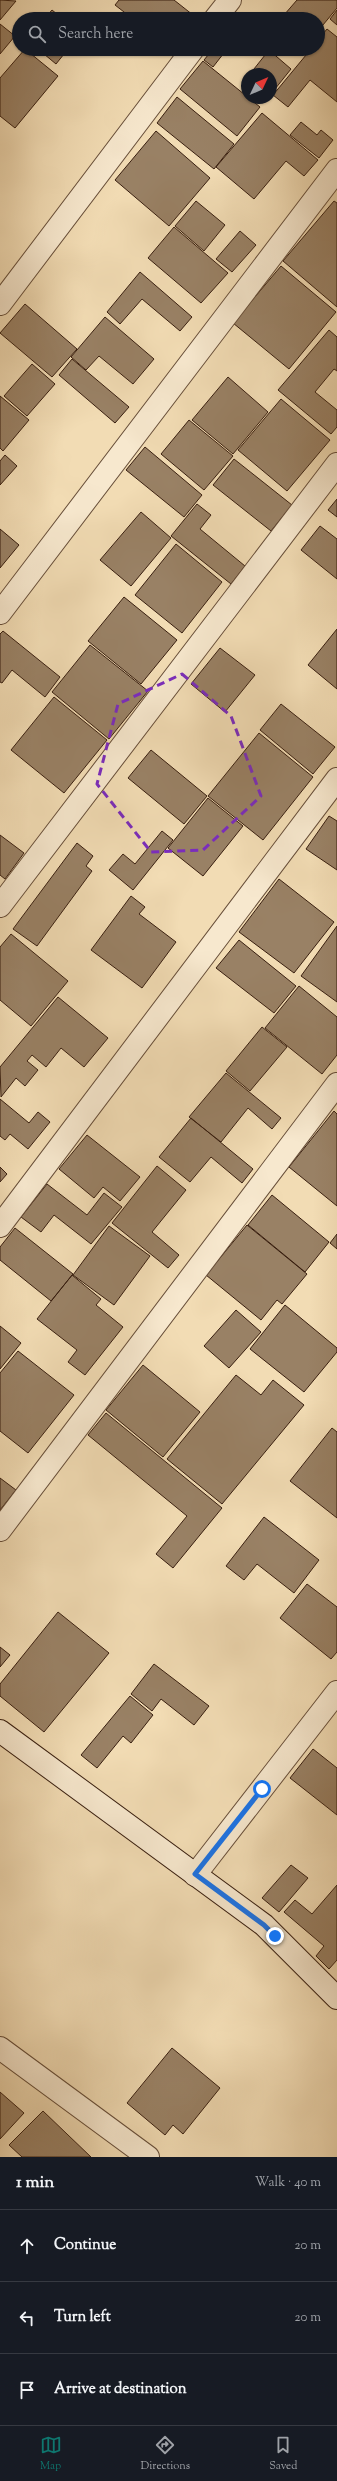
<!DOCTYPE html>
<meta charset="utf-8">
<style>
body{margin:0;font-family:"Sorts Mill Goudy",serif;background:#242831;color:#f1f3f6}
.compass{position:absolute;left:241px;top:68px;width:36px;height:36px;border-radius:50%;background:#171b24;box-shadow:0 1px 3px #0004;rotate:46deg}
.stop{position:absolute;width:12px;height:12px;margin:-9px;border:3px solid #1a73e8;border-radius:50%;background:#fff}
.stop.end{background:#1a73e8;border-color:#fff;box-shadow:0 1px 4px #0008}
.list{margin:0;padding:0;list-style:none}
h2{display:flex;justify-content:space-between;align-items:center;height:52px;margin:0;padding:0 16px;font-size:17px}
h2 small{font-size:13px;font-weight:400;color:#9ea1a6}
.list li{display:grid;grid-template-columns:26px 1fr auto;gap:12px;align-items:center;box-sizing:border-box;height:72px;padding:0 16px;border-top:1px solid #363941}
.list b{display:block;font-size:15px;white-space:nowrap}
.list em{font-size:13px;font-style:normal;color:#9ea1a6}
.icon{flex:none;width:22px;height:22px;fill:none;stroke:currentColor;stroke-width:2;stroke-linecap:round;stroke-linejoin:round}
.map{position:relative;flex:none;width:337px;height:2157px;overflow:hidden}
.search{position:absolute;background:#171b24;box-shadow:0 1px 3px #0004;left:12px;right:12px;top:12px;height:44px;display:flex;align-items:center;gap:10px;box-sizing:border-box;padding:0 14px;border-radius:22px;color:#9ea1a6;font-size:15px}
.sheet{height:268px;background:#171b24}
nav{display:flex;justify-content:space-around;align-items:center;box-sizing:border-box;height:56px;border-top:1px solid #363941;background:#171b24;font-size:11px;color:#9ea1a6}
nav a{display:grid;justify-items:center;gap:2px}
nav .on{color:#0f766e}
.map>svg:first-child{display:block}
</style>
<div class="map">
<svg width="337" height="2157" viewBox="0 0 337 2157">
<rect width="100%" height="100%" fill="#f2dcb4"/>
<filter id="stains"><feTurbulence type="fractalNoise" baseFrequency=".005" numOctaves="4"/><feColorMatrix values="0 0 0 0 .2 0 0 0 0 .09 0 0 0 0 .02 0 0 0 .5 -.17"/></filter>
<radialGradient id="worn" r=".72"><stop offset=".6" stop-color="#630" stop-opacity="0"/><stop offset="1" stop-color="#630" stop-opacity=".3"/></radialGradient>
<path fill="#998165" stroke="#391f10" d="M0,0L16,1L0,20Z
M119,0H174L193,15L190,19H133L115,5Z
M297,0H337V8L318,31V19H289L284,15Z
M52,10L63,19H44Z
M337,10V25L330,19Z
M0,24L15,36L0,54Z
M327,29L337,37V102L310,80L288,107L273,95L311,49H318V40Z
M25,49L58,76L15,128L0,116V78Z
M38,49H68L56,64Z
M213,49H227L213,67L204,60Z
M269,50L291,69L271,94V74H250Z
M203,61L260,107L237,136L180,89Z
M177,97L234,144L214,169L157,123Z
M262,113L318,160L304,176L286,161L254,199L216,167Z
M301,122L317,135L321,130L333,140L319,158L290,135Z
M156,131L210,178L169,226L115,180Z
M196,201L225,225L204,251L175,226Z
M334,201L337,203V307L283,261Z
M174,227L228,273L201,303L148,258Z
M240,231L256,245L232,272L216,259Z
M281,266L336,312L289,369L233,323Z
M140,272L192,317L180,331L142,299L120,324L107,312Z
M25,304L77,349L52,377L0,333Z
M105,317L154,359L133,384L99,356L86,370L71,357Z
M329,330L337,337V371L334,369L315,392L337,410V427L331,434L278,390Z
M72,359L129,407L115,423L59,375Z
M32,364L55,384L27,416L4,396Z
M228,377L268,412L233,454L192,420Z
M0,396L29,420L3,451L0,448Z
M281,399L330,440L287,491L238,450Z
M189,420L233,456L204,490L161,454Z
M145,447L202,495L184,517L126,470Z
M5,455L17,466L0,485V461Z
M234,459L292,505L271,531L213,485Z
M337,499V517L328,510Z
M197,504L211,515L200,529L245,566L231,584L171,536Z
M141,512L171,538L131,586L100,560Z
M320,526L337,539V579L301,550Z
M0,529L19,545L0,568Z
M176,544L222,582L182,633L135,595Z
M124,597L177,640L141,684L88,641Z
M337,629V689L308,665Z
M3,631L60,677L45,697L12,670L2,683L0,682V634Z
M90,645L148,691L109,739L52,692Z
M220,648L255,675L225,712L191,684Z
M54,697L107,740L64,793L11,750Z
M281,704L335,747L313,774L260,730Z
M259,733L313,777L263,840L208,796Z
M151,750L207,796L184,824L128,778Z
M208,798L243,826L203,876L168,848Z
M329,816L337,821V870L306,849Z
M162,831L173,840L133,890L109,870L123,854L135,864Z
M0,835L24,853L5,879L0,875Z
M77,843L93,856L86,866L92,871L37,946L13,929Z
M279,879L334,922L294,973L239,932Z
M131,896L145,907L139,914L176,942L142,988L91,950Z
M337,926V1002L301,976Z
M11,934L68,981L31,1026L0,1000V947Z
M239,940L296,986L274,1013L216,968Z
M299,986L337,1017V1055L322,1074L265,1028Z
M58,997L108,1038L84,1067L61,1048L46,1067L32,1055L27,1061L38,1070L25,1086L16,1078L1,1097L0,1067Z
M262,1027L287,1047L250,1091L226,1071Z
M226,1073L281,1118L272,1129L248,1108L221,1142L189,1117Z
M0,1099L29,1123L38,1112L50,1122L28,1149L10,1134L5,1140L0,1136Z
M334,1111L337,1114V1206L289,1167Z
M191,1118L253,1169L242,1183L211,1157L190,1182L159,1157Z
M87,1135L140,1177L120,1201L103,1187L94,1198L59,1169Z
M157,1166L186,1190L152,1232L179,1255L168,1268L112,1223Z
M0,1167L7,1174L0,1182Z
M47,1184L87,1215L104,1193L122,1207L91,1244L54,1215L41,1232L21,1217Z
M272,1195L329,1242L305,1272L248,1225Z
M247,1225L307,1274L282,1304L277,1300L261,1320L206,1275Z
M109,1226L150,1256L114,1305L73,1275Z
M15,1228L73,1274L51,1301L0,1260V1247Z
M337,1234V1249L330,1243Z
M72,1275L101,1299L96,1305L123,1327L85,1375L68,1362L77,1350L37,1319Z
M285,1305L337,1348V1352L304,1392L250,1349Z
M236,1310L261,1332L229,1368L204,1346Z
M0,1326L21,1343L0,1369Z
M18,1351L74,1395L28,1453L0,1431V1373Z
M143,1365L200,1412L163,1457L106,1410Z
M236,1375L261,1395L273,1380L304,1405L222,1504L167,1459Z
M106,1413L222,1508L173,1568L156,1554L187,1516L88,1435Z
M332,1428L337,1432V1518L290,1481Z
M0,1478L16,1490L0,1510Z
M264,1517L319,1560L294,1593L257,1564L244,1580L226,1566Z
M307,1584L337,1607V1652L331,1659L280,1618Z
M58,1612L109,1653L44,1732L0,1696V1684Z
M0,1647L10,1655L0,1667Z
M154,1664L209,1706L194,1725L161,1699L152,1711L131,1694Z
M130,1696L153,1715L131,1743L123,1736L97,1768L81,1755Z
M313,1749L337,1768V1815L290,1778Z
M291,1865L308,1878L279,1912L262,1898Z
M337,1885V1960L329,1969L316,1956L324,1946L284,1912L295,1900L312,1914Z
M172,2048L220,2088L183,2134L173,2125L165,2135L127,2103Z
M0,2092L24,2113L0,2139Z
M43,2111L91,2157H22L9,2145Z"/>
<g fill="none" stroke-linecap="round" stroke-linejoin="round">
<defs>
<path id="street" d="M215,19L230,0
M0,304L193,49
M0,613L337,170
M0,906L337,464
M0,1226L337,779
M0,1530L337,1084
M195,1875L337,1692
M0,2048L148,2157"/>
<path id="secondary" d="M0,1731L264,1925L337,1998"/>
</defs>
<use href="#street" stroke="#674e39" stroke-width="24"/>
<use href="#secondary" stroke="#391f10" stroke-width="24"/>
<use href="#street" stroke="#f7e8ce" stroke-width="22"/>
<use href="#secondary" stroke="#f7e8ce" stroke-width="22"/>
</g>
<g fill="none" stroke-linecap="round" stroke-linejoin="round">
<path stroke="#1a73e8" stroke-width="5" d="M262,1789L195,1874L264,1925L275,1936"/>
</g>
<path fill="none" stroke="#7b2cbf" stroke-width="3" stroke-dasharray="8 5" stroke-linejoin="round" d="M182,674L231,716L261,796L203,850L151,852L97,784L118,704Z"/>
<rect width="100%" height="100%" filter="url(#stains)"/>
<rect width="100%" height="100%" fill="url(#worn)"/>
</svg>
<svg class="compass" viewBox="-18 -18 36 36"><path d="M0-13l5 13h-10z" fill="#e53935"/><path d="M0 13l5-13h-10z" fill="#9ea1a6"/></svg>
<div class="stop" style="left:262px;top:1789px"></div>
<div class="stop end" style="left:275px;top:1936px"></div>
<div class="search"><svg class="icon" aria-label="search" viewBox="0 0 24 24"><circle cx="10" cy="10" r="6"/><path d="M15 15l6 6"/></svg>Search here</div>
</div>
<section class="sheet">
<h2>1 min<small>Walk · 40 m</small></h2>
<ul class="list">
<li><svg class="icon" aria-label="ahead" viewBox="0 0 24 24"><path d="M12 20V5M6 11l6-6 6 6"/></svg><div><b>Continue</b></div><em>20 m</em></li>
<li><svg class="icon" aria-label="left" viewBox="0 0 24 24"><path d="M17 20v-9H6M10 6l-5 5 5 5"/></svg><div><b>Turn left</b></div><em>20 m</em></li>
<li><svg class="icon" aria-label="arrive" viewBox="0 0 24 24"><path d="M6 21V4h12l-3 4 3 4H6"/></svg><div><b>Arrive at destination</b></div></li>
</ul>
</section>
<nav>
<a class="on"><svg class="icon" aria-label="map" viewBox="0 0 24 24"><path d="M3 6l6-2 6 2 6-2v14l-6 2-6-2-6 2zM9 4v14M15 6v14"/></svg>Map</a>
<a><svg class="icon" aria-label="directions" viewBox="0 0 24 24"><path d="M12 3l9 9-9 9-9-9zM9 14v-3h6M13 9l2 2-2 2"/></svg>Directions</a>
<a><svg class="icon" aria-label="saved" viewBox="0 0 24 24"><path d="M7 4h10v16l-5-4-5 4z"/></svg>Saved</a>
</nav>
